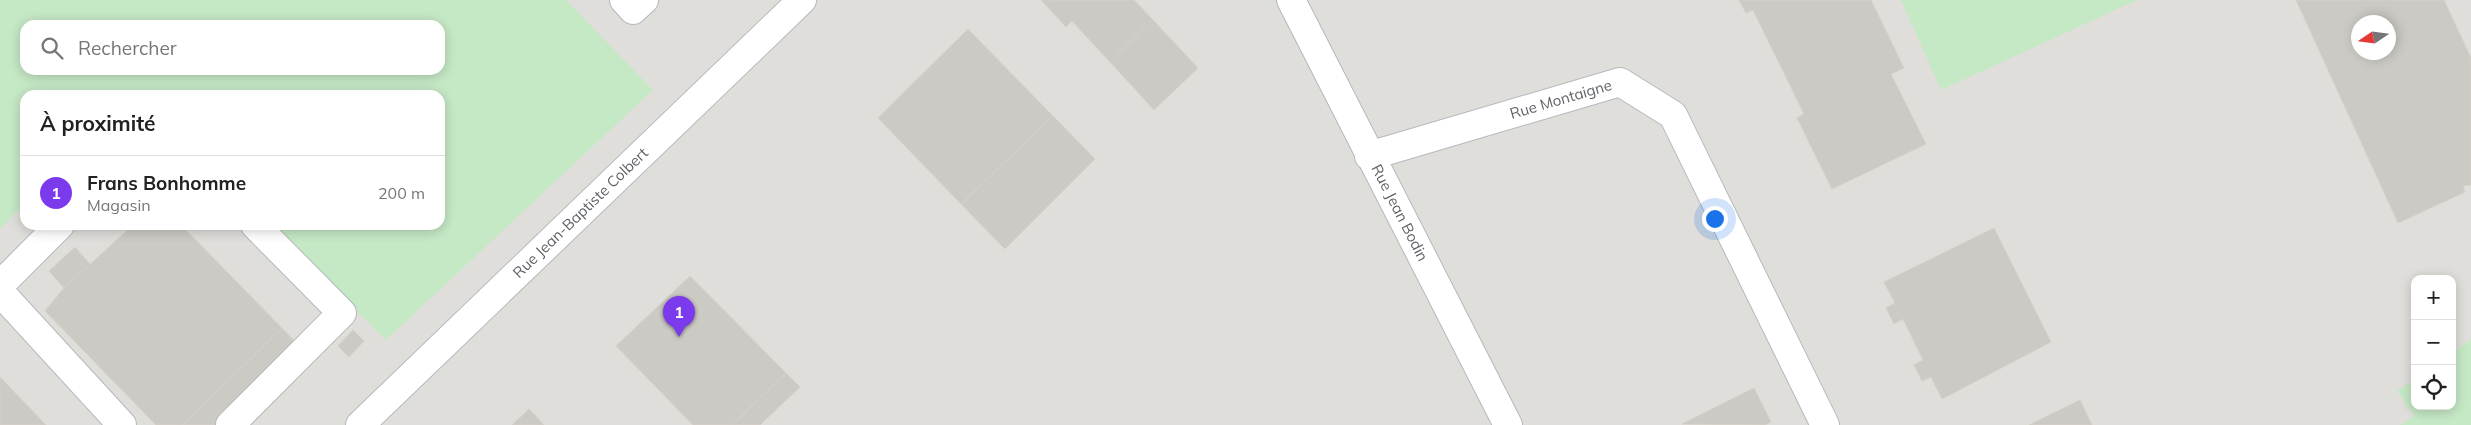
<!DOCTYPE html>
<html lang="fr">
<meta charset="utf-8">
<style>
body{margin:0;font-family:Mulish,sans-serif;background:#f2f2f2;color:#222}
.controls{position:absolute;right:15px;bottom:15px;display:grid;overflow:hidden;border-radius:10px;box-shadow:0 2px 12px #0003}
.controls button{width:45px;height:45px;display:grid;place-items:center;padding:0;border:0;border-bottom:1px solid #e0e0e0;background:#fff;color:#222;font:25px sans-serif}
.compass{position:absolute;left:2351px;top:15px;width:45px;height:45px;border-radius:50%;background:#fff;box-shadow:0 2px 12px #0003;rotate:257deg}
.you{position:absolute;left:1714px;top:218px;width:18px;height:18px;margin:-12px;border:4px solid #fff;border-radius:50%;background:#1a73e8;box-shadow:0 0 0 8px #1a73e833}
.badge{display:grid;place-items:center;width:32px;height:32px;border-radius:50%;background:#7c3aed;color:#fff;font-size:16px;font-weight:700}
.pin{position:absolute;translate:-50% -41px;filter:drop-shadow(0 1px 2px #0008)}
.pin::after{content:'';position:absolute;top:26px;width:18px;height:15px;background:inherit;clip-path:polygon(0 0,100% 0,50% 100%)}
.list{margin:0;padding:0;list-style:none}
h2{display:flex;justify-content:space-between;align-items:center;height:65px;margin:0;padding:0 20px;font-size:21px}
h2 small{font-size:16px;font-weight:400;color:#767676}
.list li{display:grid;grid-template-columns:32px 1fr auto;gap:15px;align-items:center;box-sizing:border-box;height:75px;padding:0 20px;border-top:1px solid #e0e0e0}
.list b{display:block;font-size:19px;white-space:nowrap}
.list p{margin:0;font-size:16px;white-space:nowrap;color:#767676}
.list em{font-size:16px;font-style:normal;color:#767676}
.icon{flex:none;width:28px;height:28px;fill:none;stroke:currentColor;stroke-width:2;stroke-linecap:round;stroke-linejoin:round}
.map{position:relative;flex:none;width:2471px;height:425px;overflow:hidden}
.search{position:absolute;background:#fff;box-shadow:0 2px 12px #0003;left:20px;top:20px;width:425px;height:55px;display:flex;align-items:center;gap:12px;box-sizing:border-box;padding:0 18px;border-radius:15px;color:#767676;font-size:19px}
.panel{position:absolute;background:#fff;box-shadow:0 2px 12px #0003;left:20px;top:90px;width:425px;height:140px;border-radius:15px}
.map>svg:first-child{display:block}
</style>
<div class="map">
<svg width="2471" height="425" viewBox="0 0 2471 425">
<rect width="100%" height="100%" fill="#f1efe8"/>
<path fill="#e0deda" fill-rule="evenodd" d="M0,0H2471V425H0ZM2358,22H2388V52H2358ZM25,25H440V70H25ZM25,95H440V225H25ZM2415,279H2452V406H2415Z"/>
<path fill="#c5e8c5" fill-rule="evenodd" d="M0,0H566L653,90L386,340L268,225H440V95H136L133,92L130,95H25V203L0,229ZM25,25H440V70H25Z
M1901,0H2137L1941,90Z
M2471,339V425H2400L2414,416L2397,391L2415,379V406H2452V353Z"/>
<path fill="#cccac5" stroke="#d6d1c6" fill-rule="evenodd" d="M1041,0H1134L1153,20L1110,62L1072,21L1066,27Z
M1739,0H1871L1904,68L1891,74L1926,144L1832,189L1797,118L1804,114L1753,10L1746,13Z
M2296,0H2444L2471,58V185L2463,186L2465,192L2398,223ZM2358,22H2388V52H2358Z
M1153,20L1198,68L1154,110L1110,62Z
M968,29L1053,116L961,204L878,118Z
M1053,116L1095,159L1005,249L961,204Z
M133,225H181L282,328L183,425H156L45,311L64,288Z
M1994,228L2051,342L1942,399L1931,377L1922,381L1914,365L1923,360L1903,319L1894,324L1886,308L1895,303L1884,282Z
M75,247L90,264L64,288L49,271Z
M690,276L786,373L732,425H693L616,346Z
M282,328L298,345L215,425H183Z
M353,330L364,341L349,357L338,346Z
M786,373L800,387L760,425H732Z
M0,377L46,425H0Z
M1754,388L1771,422L1765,425L1682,424Z
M2080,400L2092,425H2029Z
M529,409L544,425H512Z"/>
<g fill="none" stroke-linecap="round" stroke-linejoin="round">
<defs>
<g id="minor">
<path d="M624,0L633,10L644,0"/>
<path id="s1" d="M1291,0L1508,425"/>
<path id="s2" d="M1369,156L1620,82L1673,115L1825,425"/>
<path d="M0,285L60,225"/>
<path d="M0,292L122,425"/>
<path d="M230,425L342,313L255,225"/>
<path id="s3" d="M360,425L802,0"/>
</g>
</defs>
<use href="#minor" stroke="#b5b8bc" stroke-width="30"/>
<use href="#minor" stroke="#fff" stroke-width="28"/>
</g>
<g text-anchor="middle" stroke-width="4" stroke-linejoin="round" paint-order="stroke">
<g font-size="15" fill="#5f6368" stroke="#fff">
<text dy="5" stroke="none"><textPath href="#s2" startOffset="200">Rue Montaigne</textPath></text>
<text dy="5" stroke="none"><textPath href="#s3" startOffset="306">Rue Jean-Baptiste Colbert</textPath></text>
<text dy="5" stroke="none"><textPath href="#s1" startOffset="239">Rue Jean Bodin</textPath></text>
</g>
</g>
</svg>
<div class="controls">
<button>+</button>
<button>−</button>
<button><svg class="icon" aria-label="locate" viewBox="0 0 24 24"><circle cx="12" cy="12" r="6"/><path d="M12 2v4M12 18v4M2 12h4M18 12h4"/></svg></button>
</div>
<svg class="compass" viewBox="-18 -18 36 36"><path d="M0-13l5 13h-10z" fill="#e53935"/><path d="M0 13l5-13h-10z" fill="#767676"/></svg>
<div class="you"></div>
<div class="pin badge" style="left:679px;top:337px">1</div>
<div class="search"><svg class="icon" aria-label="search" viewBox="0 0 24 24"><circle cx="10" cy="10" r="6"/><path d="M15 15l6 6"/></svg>Rechercher</div>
<section class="panel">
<h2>À proximité<small></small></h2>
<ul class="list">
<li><span class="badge">1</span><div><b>Frans Bonhomme</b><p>Magasin</p></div><em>200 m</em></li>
</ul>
</section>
</div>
